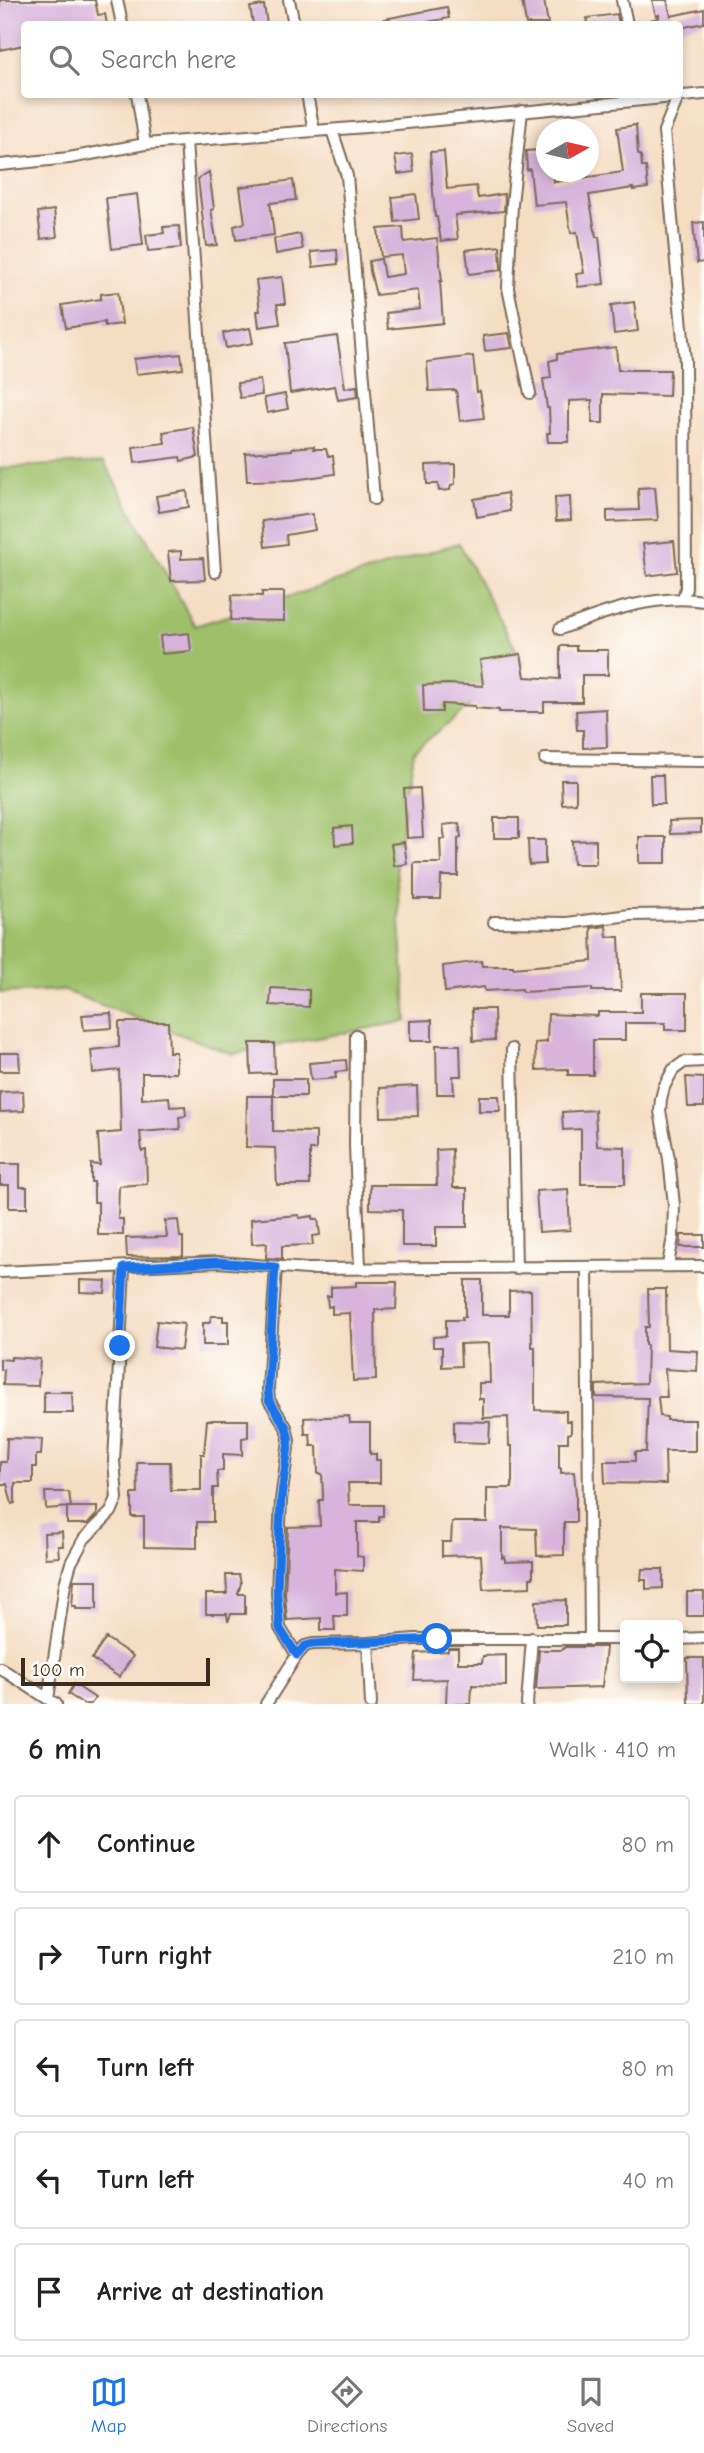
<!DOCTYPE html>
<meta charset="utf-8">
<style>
body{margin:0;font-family:"Comic Neue",sans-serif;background:#f6f6f6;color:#222}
.controls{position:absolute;right:21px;bottom:21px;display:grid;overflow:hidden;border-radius:7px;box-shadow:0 4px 10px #0003}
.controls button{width:63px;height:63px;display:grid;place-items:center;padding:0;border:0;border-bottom:2px solid #e0e0e0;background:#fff;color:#222;font:35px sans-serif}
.compass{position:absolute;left:536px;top:119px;width:63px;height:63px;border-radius:50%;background:#fff;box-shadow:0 4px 10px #0003;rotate:82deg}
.scale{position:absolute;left:21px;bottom:18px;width:189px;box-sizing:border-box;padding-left:7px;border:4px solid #3b2a1e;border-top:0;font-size:19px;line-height:24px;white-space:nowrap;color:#3b2a1e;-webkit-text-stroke:5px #fdfcf7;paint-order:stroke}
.stop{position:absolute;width:21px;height:21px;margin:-16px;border:5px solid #1a73e8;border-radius:50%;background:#fff}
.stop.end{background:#1a73e8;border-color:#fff;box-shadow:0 2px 7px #0008}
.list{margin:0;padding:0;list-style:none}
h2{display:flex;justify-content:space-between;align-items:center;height:91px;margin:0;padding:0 28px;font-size:30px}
h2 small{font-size:23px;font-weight:400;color:#767676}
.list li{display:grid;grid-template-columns:46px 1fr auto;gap:21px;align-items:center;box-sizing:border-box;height:98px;margin:0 14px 14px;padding:0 14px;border:2px solid #e0e0e0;border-radius:7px}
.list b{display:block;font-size:26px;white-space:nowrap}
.list em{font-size:23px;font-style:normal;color:#767676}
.icon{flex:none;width:38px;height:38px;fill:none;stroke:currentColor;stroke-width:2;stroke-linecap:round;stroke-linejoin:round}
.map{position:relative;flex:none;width:704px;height:1704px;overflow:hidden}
.search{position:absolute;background:#fff;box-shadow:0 4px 10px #0003;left:21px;right:21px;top:21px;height:77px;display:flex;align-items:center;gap:18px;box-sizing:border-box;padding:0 24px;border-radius:7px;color:#767676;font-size:26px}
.sheet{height:651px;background:#fff}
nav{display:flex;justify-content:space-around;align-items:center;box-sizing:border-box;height:98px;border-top:2px solid #e0e0e0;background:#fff;font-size:19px;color:#767676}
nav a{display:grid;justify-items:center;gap:4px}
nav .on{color:#1a73e8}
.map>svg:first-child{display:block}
</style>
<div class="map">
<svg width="704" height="1704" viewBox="0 0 704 1704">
<rect width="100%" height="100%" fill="#fdfcf7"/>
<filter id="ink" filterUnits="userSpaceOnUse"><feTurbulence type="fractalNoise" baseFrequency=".0143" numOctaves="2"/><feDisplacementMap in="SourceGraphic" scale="14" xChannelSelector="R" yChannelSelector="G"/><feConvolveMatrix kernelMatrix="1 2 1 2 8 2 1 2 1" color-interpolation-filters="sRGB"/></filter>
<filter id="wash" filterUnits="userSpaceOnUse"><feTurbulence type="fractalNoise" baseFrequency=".00686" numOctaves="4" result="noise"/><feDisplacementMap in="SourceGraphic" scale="28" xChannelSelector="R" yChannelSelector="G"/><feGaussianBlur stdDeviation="1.57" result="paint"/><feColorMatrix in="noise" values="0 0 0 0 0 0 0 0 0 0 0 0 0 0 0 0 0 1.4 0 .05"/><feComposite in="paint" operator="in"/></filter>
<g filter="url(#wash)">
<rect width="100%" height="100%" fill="#f5ddc2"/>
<path fill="#9ec069" stroke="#6c7544" stroke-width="2" d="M104,462L195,626L459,543L523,663L414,751L396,866L407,1021L232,1054L62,990L0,993V468Z"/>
<g id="blocks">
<path fill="#d8b3dc" d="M0,0H95L98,15L105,14L107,24H24V45L0,50Z
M522,0H544L548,24H526Z
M652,0H667L671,16L704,9V23L680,28V24H651L650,20L659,18V15L656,16Z
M264,5L267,24H253L250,7Z
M447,7L449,18L417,24H385L384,19Z
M617,14L619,24H588L587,18Z
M636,125L638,154L641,156L642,167H646L648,188L633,190V188L589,195L596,237H599L604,284L578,287L576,274L584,273L577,232L571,233L566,202L534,205L530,169L527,170L526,151L540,150L541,155L547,154V172H553L554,182L623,172L617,128Z
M444,151L447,189L476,186L478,198L504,194L505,199L504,211L455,215L458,239L441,241L437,217H435L430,152Z
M412,154L414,172L398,174L395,156Z
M209,172L214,209L211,210L217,245L206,246L198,179Z
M293,180L296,200L270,203L274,235L236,240L234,226L245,223L240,187Z
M137,194L143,245L112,249L106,198Z
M416,194L419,219L395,222L392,197Z
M54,210L57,237L41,239L38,212Z
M704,222V262L697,263L693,223Z
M179,226L181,248L148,251L146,235L164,233L163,227Z
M403,227L404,242L437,238L442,281H440L443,323L388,329L386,313L420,309L418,290L376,295L370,271L369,261L381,259L384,277L404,274L402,255L381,257L378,229Z
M300,234L303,249L276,254L274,239Z
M500,246L501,270L469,274L466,250Z
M337,250L338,264L313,267L311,252Z
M282,277L285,304H277L280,324L259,327L257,311H260L256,280Z
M118,292L122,324L105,326L104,322L66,328L62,305L101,299V294Z
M634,302L638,331L614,334L611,305Z
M250,328L253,343L226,348L223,333Z
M509,333L512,348L485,351L483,336Z
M337,336L345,388L357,386L358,397L338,400L335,386L290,393L285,343Z
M616,347L618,370H670L669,396L603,394V423H592V400L569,401V442H548L547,433H550L549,408H547L543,379L551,378L549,361L557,359V354Z
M181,354L183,369L136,374L134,359Z
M473,356L477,392L480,391L484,418L460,421L456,390L429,391L427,362Z
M260,380L262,395L240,398L237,383Z
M285,394L288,409L267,413L264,398Z
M193,427L198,457L181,461L180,457L135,463L133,447L165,443L163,432Z
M314,446V449H326L328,456H333L335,474L294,480L247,481L245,453L292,450V448Z
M455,464V484L451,485L450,490L439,491L438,484H427L426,465Z
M655,487L658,520L607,522V511L639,510L638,488Z
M187,491L189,507L159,512L156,496Z
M507,493L510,511L477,517L474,499Z
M570,496L571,520L556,521L555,497Z
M312,514L315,530L286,535L287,544L265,547L262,521Z
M674,541L677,572L647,576L643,544Z
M181,551V559L203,558L205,580L171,581L168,552Z
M262,592H284V621L231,620L232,595L262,596Z
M189,633L191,651L162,654L160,636Z
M560,646H576V650H608V675H582V702H544V712H499V710L475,708V706L442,704V712H424L423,685L448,684L483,686L480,660L521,654L525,677L560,679Z
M606,709L607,747L583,748V730H577L576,711Z
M650,775H663L664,804H651Z
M561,780H576V803L562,804Z
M420,788L423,837L407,838L404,789Z
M494,818H519V838H494Z
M701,820V833L670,834L669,821Z
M459,823L461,837L458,838V876H441L440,899H414V863H441L440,839H445L443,825Z
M352,826L353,843L335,845L334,828Z
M639,837H666V863H639Z
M528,840H545V864L529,865Z
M596,840V864H573L572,841Z
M404,842L407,864L394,866L391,844Z
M606,926L607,937H619L621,991H592V988L523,992L522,989L485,991L484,987L445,992L443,966L481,961L482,966H513V968L592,961L591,928Z
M271,988L309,990V1007L270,1005Z
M641,993H687V1030H665V1023H625V1040H593V1075H568V1069L536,1070L535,1043L547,1042L548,1014L598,1016V1012H641Z
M472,1009H494L495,1040L473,1041Z
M111,1013L112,1028L84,1030L82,1015Z
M432,1020V1041H410V1021Z
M119,1022H168L169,1052H176V1073H142V1099L169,1097L170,1107L185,1106L186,1116L179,1117L180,1129L140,1132L142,1151L146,1150L147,1184L119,1186L118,1219H123V1235H98V1202H94V1182H91V1164L100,1165L98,1134L121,1132L120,1099L119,1070L93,1073L91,1050L119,1047Z
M250,1043H274L275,1073L251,1074Z
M436,1045H460L461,1076H453L454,1094H437Z
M0,1053H19L20,1071H0Z
M346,1060L347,1071L335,1072L336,1078L311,1080L309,1063Z
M686,1077L704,1078V1107H688Z
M273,1079H306V1096H273Z
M417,1086L418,1116L381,1117L380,1088Z
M23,1091L24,1111L0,1112V1092Z
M247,1096H273V1131L316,1132V1150H310V1185H277L275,1148L246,1147Z
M479,1096H499L500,1111H479Z
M595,1110L597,1146L625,1147V1184H581V1129L563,1130L562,1112Z
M452,1149L453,1188H467V1227H436V1246H402V1210L370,1209V1185H437L436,1150Z
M0,1164H20V1187H27V1208H9V1185H0Z
M568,1189L570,1230L539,1232L536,1191Z
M299,1215V1218L313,1216V1219H318L320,1235L312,1236L313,1245L282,1246V1259L266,1258L267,1243L252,1244L251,1219Z
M178,1220L180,1237H183V1256L127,1257L126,1238L167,1237L165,1221Z
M681,1235H704V1247H680Z
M80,1280L106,1281L105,1293L80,1292Z
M465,1280H482V1315H509V1291L531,1290L532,1347H535V1410L566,1411V1421H571V1433L568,1434V1442H559V1468H561V1473L574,1472L576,1494V1522H564V1555L537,1556L536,1529L502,1528V1558L505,1557V1562L533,1561V1578H530V1587L483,1589L481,1555L442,1556V1542H451L452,1522H487V1488H512V1446H509L508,1417L483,1418V1399H479V1383H490L489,1343L460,1344L461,1366L442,1367V1347H433V1337L446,1336V1320H462V1317H465Z
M356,1282H397L396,1309L375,1310L376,1380L353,1381L350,1313L332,1314V1306L328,1307L327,1296H331V1287L356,1286Z
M648,1289H666L667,1349L698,1351L697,1371L665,1369L667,1397H658L660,1416L667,1417V1420H695V1451H665L666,1484L605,1483L604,1461H635V1452H646L648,1398L596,1397V1385L646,1383L647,1345H645V1327H649Z
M212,1316H223V1321H228V1345H203V1323H209Z
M157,1321L184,1324L181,1350L154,1347Z
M11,1357L40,1359L38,1386L3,1385L4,1370L0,1369V1359L11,1360Z
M44,1392H72L73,1413H44Z
M349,1416L350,1423H370V1454H376V1460H380V1483H348L349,1505H383V1516H379V1522H357V1556L363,1557V1571L335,1569V1593L347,1592V1616H334L335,1630H321V1618L287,1620L285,1593L288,1527L320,1526L319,1500H323V1495L322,1474H318L317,1446H311L310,1434H305L304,1418Z
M207,1420H248V1437L242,1438V1455L223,1454V1471H217L218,1488H213V1522H197V1548L144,1547V1517H132V1494H138L137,1462H170L171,1490H201V1454H204Z
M454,1421L490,1422L489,1443L454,1442Z
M7,1438L42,1439L41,1455H36V1467H33V1483H15V1503L12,1504L7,1484H0V1462H6Z
M45,1492H69L71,1507L46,1509Z
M67,1507H97V1514L88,1524H67Z
M62,1532L63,1546H58L59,1557L45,1558L44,1533Z
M642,1569H663V1588L646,1589V1580H641Z
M226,1575H239L241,1583L238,1594H245V1614H231L228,1622L227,1614H206V1594H227Z
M74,1580H97V1609H76V1606H72Z
M687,1592H704V1616H687Z
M566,1600V1625H537L536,1601Z
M106,1638L133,1656L119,1677L92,1659Z
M565,1647H606L602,1687L536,1689L539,1650H562Z
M448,1648H458V1663H482L483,1656L506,1655V1686L472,1685L471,1704H446L447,1679L414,1680L416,1653L448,1651Z
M687,1658H704V1704H688Z
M74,1684L95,1698L91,1704H84L68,1694Z"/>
</g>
</g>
<g filter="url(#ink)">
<use href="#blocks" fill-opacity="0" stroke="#7c6957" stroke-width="2"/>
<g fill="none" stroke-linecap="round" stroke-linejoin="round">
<defs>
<path id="street" d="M117,0L122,24
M289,0L294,24
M622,0L627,24
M137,94L145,144
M307,94L314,131
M678,97L664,131L685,361L686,588L683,598
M522,111L512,204L508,288L530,393
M332,130L347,176L374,499
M186,141L215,572
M0,165L69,158L145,144L366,127L704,94
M560,629C604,612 656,593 704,601
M545,759L704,761
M494,922L567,923L630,915L704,914
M356,1035L355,1146L360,1267
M512,1049L516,1269
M668,1265L673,1237L674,1205L669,1159L660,1111L661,1099L664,1087L673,1070L684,1062L704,1061
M276,1267L268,1388L269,1400L286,1427L289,1440L281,1500L277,1593L280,1628L297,1655
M587,1268L590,1640
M0,1272L218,1262L307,1269L704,1266
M678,1639L704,1638
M368,1643L371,1704
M0,1668L56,1704
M48,1699L65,1584L71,1563L84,1539L111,1512L117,1498L114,1461L124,1268
M266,1704L297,1655L305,1646L313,1644L368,1643L415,1639H625
M527,1704L532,1638"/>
</defs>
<use href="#street" stroke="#7c6957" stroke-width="14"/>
<use href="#street" stroke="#fff" stroke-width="10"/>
</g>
</g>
<g fill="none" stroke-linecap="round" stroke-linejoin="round" filter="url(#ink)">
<path stroke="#1a73e8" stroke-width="9" d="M120,1346L124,1268L218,1262L275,1267L268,1388L269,1400L286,1427L289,1440L281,1500L277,1593L280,1629L297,1655L305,1646L313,1644L437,1639"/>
</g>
</svg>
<div class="controls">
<button><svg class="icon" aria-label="locate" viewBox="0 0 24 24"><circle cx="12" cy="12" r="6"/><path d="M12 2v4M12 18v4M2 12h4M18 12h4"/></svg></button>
</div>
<svg class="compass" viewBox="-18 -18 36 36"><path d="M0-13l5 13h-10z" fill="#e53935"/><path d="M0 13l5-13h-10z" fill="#767676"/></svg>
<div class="scale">100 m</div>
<div class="stop" style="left:437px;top:1639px"></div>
<div class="stop end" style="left:120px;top:1346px"></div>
<div class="search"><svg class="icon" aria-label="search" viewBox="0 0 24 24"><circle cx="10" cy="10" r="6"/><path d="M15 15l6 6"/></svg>Search here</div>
</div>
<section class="sheet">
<h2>6 min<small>Walk · 410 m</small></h2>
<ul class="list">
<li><svg class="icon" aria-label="ahead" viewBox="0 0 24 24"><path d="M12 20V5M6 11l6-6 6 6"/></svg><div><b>Continue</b></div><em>80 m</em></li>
<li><svg class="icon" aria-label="right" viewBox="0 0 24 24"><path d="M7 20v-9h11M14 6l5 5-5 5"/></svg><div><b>Turn right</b></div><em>210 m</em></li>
<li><svg class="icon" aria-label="left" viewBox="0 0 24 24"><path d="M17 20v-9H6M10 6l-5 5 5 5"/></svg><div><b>Turn left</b></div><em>80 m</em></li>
<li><svg class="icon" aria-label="left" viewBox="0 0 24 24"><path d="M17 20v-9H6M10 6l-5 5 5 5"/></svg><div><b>Turn left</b></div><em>40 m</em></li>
<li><svg class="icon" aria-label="arrive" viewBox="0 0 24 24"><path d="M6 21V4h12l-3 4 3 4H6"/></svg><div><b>Arrive at destination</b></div></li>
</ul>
</section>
<nav>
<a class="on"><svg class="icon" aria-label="map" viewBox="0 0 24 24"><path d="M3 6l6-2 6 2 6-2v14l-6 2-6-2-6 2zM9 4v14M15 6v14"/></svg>Map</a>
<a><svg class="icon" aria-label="directions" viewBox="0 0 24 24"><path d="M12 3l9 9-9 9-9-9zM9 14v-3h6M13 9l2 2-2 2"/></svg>Directions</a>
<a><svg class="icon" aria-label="saved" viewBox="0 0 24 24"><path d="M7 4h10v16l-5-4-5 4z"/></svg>Saved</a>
</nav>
